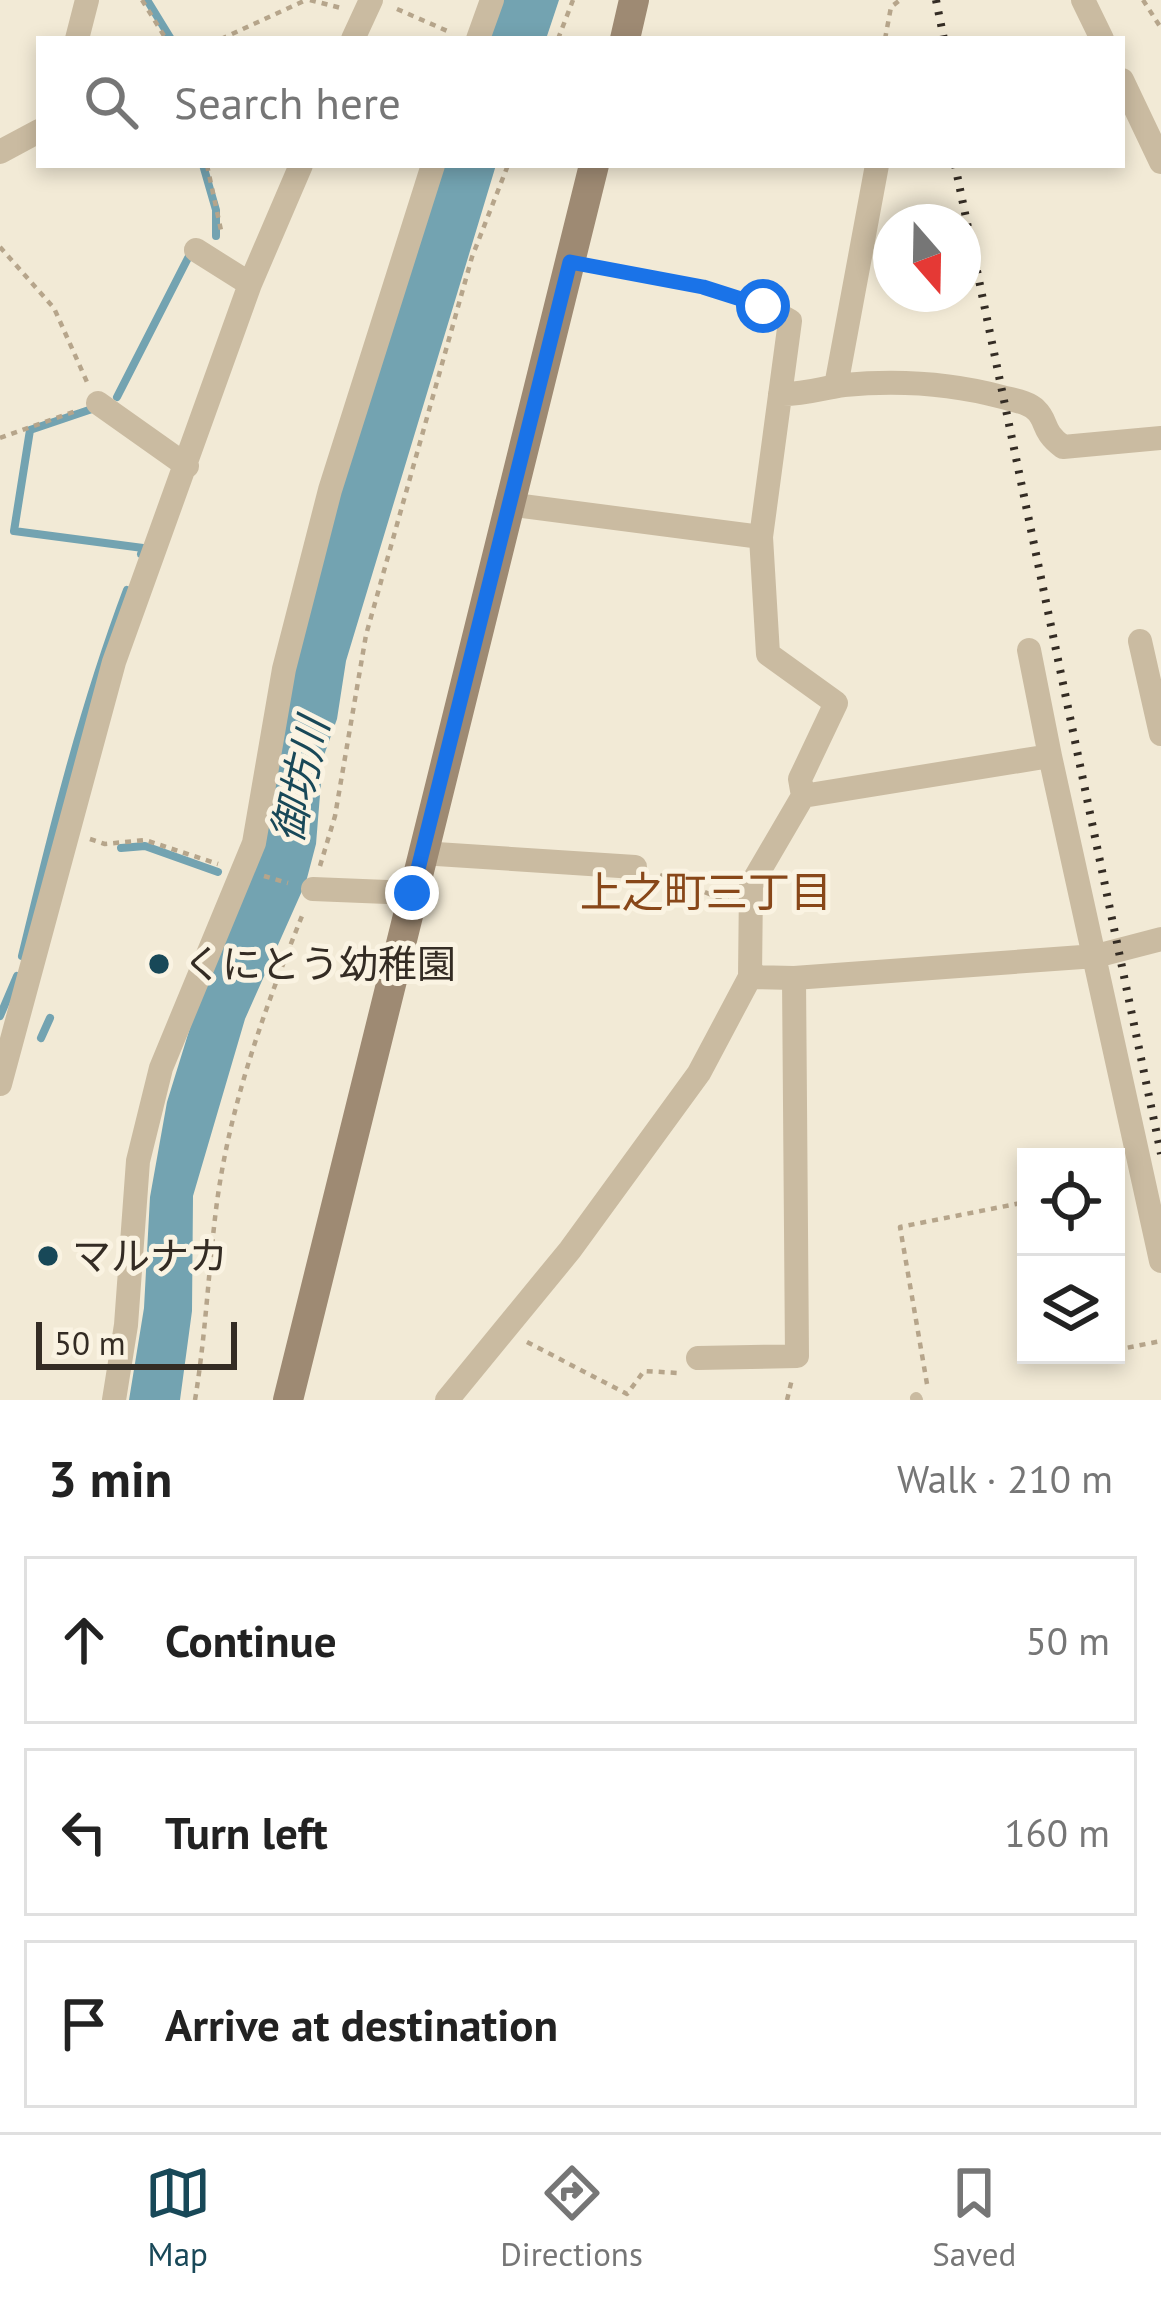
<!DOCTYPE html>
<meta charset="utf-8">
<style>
body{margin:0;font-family:"PT Sans","Noto Sans JP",sans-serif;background:#f2f2f2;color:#222}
.controls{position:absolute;right:36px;bottom:36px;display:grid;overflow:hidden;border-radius:0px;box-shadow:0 6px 18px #0003}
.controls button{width:108px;height:108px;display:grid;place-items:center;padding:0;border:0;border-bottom:3px solid #e0e0e0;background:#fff;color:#222;font:60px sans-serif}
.compass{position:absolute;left:873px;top:204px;width:108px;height:108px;border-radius:50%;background:#fff;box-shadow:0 6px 18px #0003;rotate:160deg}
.scale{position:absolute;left:36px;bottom:30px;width:201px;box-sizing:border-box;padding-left:12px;border:6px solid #342c24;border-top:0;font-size:33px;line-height:42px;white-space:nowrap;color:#342c24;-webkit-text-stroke:9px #faf3e2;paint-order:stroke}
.stop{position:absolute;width:36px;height:36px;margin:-27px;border:9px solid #1a73e8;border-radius:50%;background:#fff}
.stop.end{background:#1a73e8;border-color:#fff;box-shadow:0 3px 12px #0008}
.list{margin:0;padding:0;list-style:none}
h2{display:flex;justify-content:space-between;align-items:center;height:156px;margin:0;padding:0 48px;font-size:51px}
h2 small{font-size:39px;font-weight:400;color:#767676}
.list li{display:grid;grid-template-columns:78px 1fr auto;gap:36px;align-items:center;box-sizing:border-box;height:168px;margin:0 24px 24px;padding:0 24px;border:3px solid #e0e0e0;border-radius:0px}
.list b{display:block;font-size:45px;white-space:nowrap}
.list em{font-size:39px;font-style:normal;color:#767676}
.icon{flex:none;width:66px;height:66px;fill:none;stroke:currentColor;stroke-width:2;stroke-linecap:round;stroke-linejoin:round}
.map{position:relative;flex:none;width:1161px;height:1400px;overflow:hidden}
.search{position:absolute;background:#fff;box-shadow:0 6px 18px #0003;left:36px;right:36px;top:36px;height:132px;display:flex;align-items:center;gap:30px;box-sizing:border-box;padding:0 42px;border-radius:0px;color:#767676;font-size:45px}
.sheet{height:732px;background:#fff}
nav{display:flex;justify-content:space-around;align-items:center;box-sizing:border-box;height:168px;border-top:3px solid #e0e0e0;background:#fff;font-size:33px;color:#767676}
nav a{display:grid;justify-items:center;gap:6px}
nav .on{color:#184858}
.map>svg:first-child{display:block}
</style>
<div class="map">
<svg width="1161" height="1400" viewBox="0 0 1161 1400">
<rect width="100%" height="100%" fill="#f2ead6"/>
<path fill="#73a3b1" d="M502,0H559L546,39H488Z
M440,165H496L346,661L337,719L323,758L316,844L306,882L245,1019L193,1196L192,1311L180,1400H129L144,1308L150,1197L167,1102L198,1002L239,898L304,609Z"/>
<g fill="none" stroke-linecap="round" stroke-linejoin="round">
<path stroke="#73a3b1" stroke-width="8" d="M147,0L171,39
M203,165L216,210V236
M117,397L188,258
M92,409L30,430L14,531L143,548L141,554
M121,848L145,846L218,872
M22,956C52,832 82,710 127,590
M0,1016L17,976
M41,1038L50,1018"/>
<path stroke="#b6a58b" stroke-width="4.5" stroke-dasharray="6 6" stroke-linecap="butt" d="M142,0L166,39
M310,0L341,8
M1143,0L1161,28
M397,9L452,33
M221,39L306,0
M558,39L573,0
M885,39L891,7L900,0
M207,165L222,235
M0,247L54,308L87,382
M599,267L703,287L740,299
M0,438L76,411
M90,839L105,844L145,840L218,864
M320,866L335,816L366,635L472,257L508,165
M660,875L728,901
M264,876L288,883
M527,1342L627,1394L644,1371L678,1373
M1116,1350L1161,1341
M927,1384L900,1227L1026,1202
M195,1400C205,1339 208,1279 215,1218C227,1111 264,1010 304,911
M787,1400L792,1379"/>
<path stroke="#cabba1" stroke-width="12" d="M916,1398L917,1400"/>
<path stroke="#cabba1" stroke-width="24" d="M1083,0L1102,39
M77,39L87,0
M353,39L371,0
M478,39L492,0
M1122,80L1161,162
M0,152L39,131
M196,250L250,284
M836,386L877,165
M780,394C803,395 822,388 844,385C897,380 950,383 1002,397C1013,400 1028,402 1036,410C1048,421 1041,431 1063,447L1161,438
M98,403L187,466
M507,504L761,537L768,654L836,703L800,779L803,796L751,885L750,977
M761,537L790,321L763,306
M1140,641L1161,734
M1029,650L1050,756
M803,796L1050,756L1161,1261
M421,853L635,867
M313,889L412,893
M0,1084L114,662L250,284L301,165
M698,1358L797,1356L794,978
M114,1400L126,1325L138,1161L161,1068L254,843L284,669L330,490L433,165
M447,1400L570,1250L699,1073L750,977L794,978L1096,956L1161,939"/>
<path stroke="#9e8a73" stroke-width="30" d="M625,39L634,0
M288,1400L594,165"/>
<path stroke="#342c24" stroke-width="8" stroke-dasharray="3 9" stroke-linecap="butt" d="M936,0L944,39
M955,165L1161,1154"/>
</g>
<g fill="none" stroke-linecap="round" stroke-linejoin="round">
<path stroke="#1a73e8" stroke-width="15" d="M412,893L570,262L703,287L763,306"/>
</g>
<g fill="#184858" stroke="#faf3e2" stroke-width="4.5">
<circle cx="159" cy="964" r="12"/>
<circle cx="48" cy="1256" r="12"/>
</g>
<g text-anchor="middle" stroke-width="10" stroke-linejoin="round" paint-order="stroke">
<g font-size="39" fill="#342c24" stroke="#faf3e2" text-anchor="start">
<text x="183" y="978">くにとう幼稚園</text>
<text x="72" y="1270">マルナカ</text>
</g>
<g font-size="42" font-style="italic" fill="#184858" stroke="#faf3e2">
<text transform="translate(300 780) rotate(-77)" y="15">御坊川</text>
</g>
<g font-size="42" fill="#884719" stroke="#faf3e2">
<text x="706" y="907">上之町三丁目</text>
</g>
</g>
</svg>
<div class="controls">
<button><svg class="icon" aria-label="locate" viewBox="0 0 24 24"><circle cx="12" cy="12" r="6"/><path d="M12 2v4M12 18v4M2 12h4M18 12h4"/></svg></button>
<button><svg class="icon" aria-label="layers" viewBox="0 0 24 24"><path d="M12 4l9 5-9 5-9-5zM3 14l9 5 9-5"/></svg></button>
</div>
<svg class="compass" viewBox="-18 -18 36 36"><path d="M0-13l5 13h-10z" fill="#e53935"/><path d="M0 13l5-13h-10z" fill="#767676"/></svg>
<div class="scale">50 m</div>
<div class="stop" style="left:763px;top:306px"></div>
<div class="stop end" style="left:412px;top:893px"></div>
<div class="search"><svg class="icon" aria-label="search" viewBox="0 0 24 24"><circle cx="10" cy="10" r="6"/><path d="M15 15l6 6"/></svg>Search here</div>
</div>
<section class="sheet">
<h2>3 min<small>Walk · 210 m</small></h2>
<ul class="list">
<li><svg class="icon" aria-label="ahead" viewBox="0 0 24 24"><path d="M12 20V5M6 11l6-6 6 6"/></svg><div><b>Continue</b></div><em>50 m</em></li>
<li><svg class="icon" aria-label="left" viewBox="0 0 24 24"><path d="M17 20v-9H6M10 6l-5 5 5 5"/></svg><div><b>Turn left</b></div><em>160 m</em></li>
<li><svg class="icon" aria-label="arrive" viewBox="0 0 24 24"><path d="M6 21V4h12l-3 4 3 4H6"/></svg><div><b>Arrive at destination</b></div></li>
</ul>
</section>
<nav>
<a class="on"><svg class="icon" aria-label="map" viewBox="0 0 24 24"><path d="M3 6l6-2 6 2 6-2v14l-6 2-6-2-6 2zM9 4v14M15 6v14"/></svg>Map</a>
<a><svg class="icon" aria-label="directions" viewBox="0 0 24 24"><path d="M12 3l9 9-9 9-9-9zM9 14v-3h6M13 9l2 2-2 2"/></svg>Directions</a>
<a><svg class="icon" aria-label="saved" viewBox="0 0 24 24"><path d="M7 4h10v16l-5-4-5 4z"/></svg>Saved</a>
</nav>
